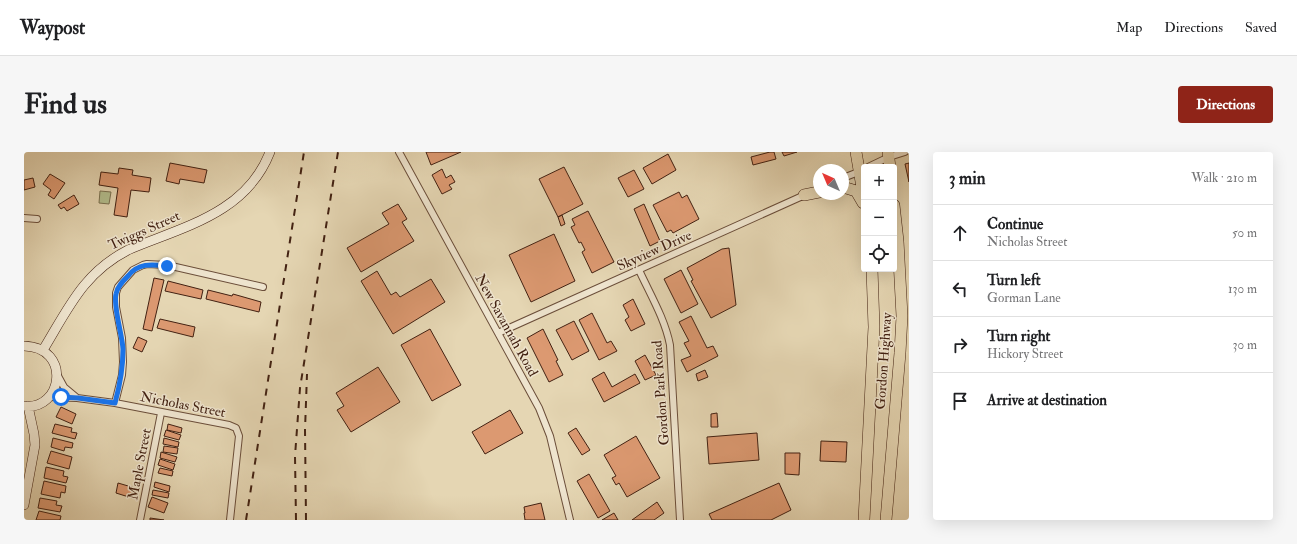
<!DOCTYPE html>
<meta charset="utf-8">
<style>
body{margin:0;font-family:"IM FELL Double Pica",serif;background:#f6f6f6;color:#202124}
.controls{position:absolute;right:12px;top:12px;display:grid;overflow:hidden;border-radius:4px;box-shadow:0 4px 16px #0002}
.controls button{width:36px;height:36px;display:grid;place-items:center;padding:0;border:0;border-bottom:1px solid #e0e0e0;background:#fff;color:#202124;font:20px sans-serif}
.compass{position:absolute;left:789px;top:12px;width:36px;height:36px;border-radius:50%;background:#fff;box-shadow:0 4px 16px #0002;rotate:316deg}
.stop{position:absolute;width:12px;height:12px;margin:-9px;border:3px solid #1a73e8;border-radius:50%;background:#fff}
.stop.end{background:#1a73e8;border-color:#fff;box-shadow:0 1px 4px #0008}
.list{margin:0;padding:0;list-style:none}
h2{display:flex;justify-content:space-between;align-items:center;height:52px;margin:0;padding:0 16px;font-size:17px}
h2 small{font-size:13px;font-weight:400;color:#757577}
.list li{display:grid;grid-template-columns:26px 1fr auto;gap:12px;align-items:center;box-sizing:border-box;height:56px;padding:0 16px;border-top:1px solid #e0e0e0}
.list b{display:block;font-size:15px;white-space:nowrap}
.list p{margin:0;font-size:13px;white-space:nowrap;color:#757577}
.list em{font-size:13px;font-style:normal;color:#757577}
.icon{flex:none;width:22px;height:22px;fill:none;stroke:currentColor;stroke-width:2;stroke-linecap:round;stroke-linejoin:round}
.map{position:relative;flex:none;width:885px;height:368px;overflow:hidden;border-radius:4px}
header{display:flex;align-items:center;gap:24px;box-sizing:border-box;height:56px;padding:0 20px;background:#fff;border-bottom:1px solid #e0e0e0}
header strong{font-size:19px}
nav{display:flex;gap:22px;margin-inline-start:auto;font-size:14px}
.intro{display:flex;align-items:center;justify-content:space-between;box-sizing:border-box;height:96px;padding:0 24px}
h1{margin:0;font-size:28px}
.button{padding:10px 18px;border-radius:4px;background:#8f2418;color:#fff;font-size:14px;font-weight:700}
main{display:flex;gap:24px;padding:0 24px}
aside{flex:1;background:#fff;border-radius:4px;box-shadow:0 4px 16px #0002}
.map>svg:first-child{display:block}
</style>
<header>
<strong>Waypost</strong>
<nav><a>Map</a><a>Directions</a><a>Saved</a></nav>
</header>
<div class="intro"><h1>Find us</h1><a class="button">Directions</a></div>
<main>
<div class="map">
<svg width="885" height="368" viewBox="0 0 885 368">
<rect width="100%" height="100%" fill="#e5d6b3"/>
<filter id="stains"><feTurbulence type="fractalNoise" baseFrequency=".005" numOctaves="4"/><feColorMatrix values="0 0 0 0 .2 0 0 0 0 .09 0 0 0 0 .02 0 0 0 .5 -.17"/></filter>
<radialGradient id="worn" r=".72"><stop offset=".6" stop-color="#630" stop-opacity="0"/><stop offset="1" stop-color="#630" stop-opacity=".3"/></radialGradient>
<path fill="#b3be8e" stroke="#7a7050" d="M76,39L87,40L85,52L75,51Z"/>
<path fill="#dc9971" stroke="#422112" d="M402,0H437L407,13Z
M746,0H750L752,7L729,13L727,5Z
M758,0H773L760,4Z
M644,2L652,18L628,32L619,16Z
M146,11L183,18L180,31L156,27L155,32L142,29Z
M885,11V30L881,12Z
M540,15L559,52L534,65L515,27Z
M95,16L109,18L108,23L127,26L125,40L107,38L103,65L90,63L94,36L75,33L77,20L94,22Z
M418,17L422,26L427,23L431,30L425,33L428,37L418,42L408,23Z
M610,18L620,37L604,45L594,26Z
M26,22L41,31L30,47L24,43L27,38L19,32Z
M9,26L11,35L0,38V28Z
M655,40L658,46L663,43L675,67L649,81L647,78L643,80L629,53Z
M50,43L55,52L43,59L40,55L37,57L34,53Z
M374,52L383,67L378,70L390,89L337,120L323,96L365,72L358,61Z
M620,52L636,89L626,94L610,57Z
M564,59L590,110L568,121L558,100L561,98L557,90L555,91L547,75L551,73L548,67Z
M538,63L541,72L537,74L534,65Z
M530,82L551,129L507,150L485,103Z
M705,96L712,153L687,166L667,129L669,128L663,116L698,97Z
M657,118L674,152L657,161L640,127Z
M353,119L367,143L372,140L376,145L407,127L421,150L369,182L337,129Z
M130,126L140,128L128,179L119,177Z
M144,129L179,138L177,147L141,139Z
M184,138L208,144L209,142L237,150L235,160L182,147Z
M609,147L621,172L607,179L601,168L605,165L599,153Z
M568,161L583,191L587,189L593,199L575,208L555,168Z
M667,164L683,196L689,194L694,204L663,220L657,208L667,204L660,191L665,189L655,170Z
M136,167L171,175L169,185L133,176Z
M550,169L565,199L548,208L532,178Z
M406,177L437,233L408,249L377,193Z
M519,177L534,208L532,209L539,223L525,230L503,186Z
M114,185L123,189L118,200L109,196Z
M621,203L632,223L621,228L611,209Z
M354,215L376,250L327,280L313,258L320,254L312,241Z
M681,218L684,225L674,229L672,222Z
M580,220L588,235L611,222L616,231L580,250L568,227Z
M37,255L52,262L48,272L32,265Z
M486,258L499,281L461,302L448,280Z
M693,261L694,275H687V262Z
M31,272L48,276L47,280L53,281L51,287L28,281Z
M144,272L158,276L157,281L143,278Z
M552,276L566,298L558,303L544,281Z
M142,278L157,283L155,288L140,284Z
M733,281L735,308L685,312L683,285Z
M612,284L636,326L603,345L595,331L592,333L588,326L592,324L580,303Z
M29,286L49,291L48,296L41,295L40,299L27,295Z
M140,286L155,290L154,295L139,292Z
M797,289L823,290L822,310L796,309Z
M140,294L154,296L153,302L139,300Z
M27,299L48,305L45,317L23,311Z
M137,300L153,305L151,310L136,306Z
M761,301H776L775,323L761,322Z
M136,307L151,312L149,318L134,313Z
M22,315L40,319L39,324L44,325L42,331L20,326Z
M136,316L149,319L148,324L134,321Z
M565,322L586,359L574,366L553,329Z
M20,329L42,334L41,341L37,340L36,346L17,342Z
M131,330L146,334L145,340L130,335Z
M94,331L111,336L108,346L92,341Z
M755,331L767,358L747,368H688L685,362Z
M129,338L145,341L144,346L128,343Z
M128,345L144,351L140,361L124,355Z
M16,346L33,349L32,353L38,354L36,360L14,356Z
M633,350L640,361L630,368H608Z
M517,351L521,368H501L500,361H501L500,355Z
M15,359L37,364L36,368H12Z
M590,361L594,368H578Z
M126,366L140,368H126Z"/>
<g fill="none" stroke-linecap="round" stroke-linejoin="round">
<defs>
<path id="street" d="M375,0L515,256L526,284L546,368
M844,15L865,5L881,0
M819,26L837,19
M0,66L13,67
M615,118C626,142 641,167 646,193L656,368
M474,181L783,42
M34,224L40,235L52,245
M25,245L53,246L91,251L205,273L212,276L215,284L206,368
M91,251L98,223L99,210L98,186L92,155V141L94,135L109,118L119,113L123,112L143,113L239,135
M116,368L137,261"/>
<path id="secondary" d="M0,194C48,195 39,259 0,254
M19,198C44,157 59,121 104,98C158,75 222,62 246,0
M0,353L11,293L10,282L4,254"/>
<path id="highway" d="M832,0L840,47
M864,0L866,15
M819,35L832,39L839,51
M780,43L795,40
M840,368L850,175L848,117
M862,368L876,201L878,164L874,89L870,53"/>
</defs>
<use href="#street" stroke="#6b4e3a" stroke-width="8"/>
<use href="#secondary" stroke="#422112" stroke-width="10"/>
<use href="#highway" stroke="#422112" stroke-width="12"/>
<use href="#street" stroke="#eee4ce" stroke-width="6"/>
<use href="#secondary" stroke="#eee4ce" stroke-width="9"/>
<use href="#highway" stroke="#e5d6b3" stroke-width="11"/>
<path stroke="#422112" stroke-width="2" stroke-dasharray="7 7" stroke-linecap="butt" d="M222,368L280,0
M272,368L271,304L276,236L314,0
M282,368L281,278L283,222"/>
</g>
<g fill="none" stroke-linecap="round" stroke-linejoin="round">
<path stroke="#1a73e8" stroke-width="5" d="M37,245L54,246L91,251C96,233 99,215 99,197C98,182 89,154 92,142C93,135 99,129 104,124C114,111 127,112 143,114"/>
</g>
<g text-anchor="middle" stroke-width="3" stroke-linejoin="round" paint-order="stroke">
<g font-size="14" fill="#422112" stroke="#eee4ce">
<text transform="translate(120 78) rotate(-24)" y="5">Twiggs Street</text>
<text transform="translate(630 98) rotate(-24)" y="5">Skyview Drive</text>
<text transform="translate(483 173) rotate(61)" y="5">New Savannah Road</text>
<text transform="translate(859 209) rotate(-86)" y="5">Gordon Highway</text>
<text transform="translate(636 241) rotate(-94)" y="5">Gordon Park Road</text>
<text transform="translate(159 252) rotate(11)" y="5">Nicholas Street</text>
<text transform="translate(115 312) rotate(-79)" y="5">Maple Street</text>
</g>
</g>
<rect width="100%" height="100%" filter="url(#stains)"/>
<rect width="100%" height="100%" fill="url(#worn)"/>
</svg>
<div class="controls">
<button>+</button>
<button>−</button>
<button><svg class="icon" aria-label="locate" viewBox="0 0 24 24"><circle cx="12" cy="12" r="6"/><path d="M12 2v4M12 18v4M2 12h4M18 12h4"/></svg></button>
</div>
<svg class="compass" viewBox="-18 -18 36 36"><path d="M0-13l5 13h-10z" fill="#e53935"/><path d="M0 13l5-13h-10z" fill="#757577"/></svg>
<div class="stop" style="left:37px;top:245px"></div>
<div class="stop end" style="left:143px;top:114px"></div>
</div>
<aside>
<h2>3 min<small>Walk · 210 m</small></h2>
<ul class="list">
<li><svg class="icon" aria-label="ahead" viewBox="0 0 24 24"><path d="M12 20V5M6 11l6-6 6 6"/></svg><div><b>Continue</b><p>Nicholas Street</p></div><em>50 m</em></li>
<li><svg class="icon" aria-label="left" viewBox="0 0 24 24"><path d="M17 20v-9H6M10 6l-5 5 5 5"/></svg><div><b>Turn left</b><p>Gorman Lane</p></div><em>130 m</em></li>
<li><svg class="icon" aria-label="right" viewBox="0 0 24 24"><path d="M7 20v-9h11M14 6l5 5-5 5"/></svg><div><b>Turn right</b><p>Hickory Street</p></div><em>30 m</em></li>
<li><svg class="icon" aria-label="arrive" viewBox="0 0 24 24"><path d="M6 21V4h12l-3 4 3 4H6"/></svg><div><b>Arrive at destination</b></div></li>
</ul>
</aside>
</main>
